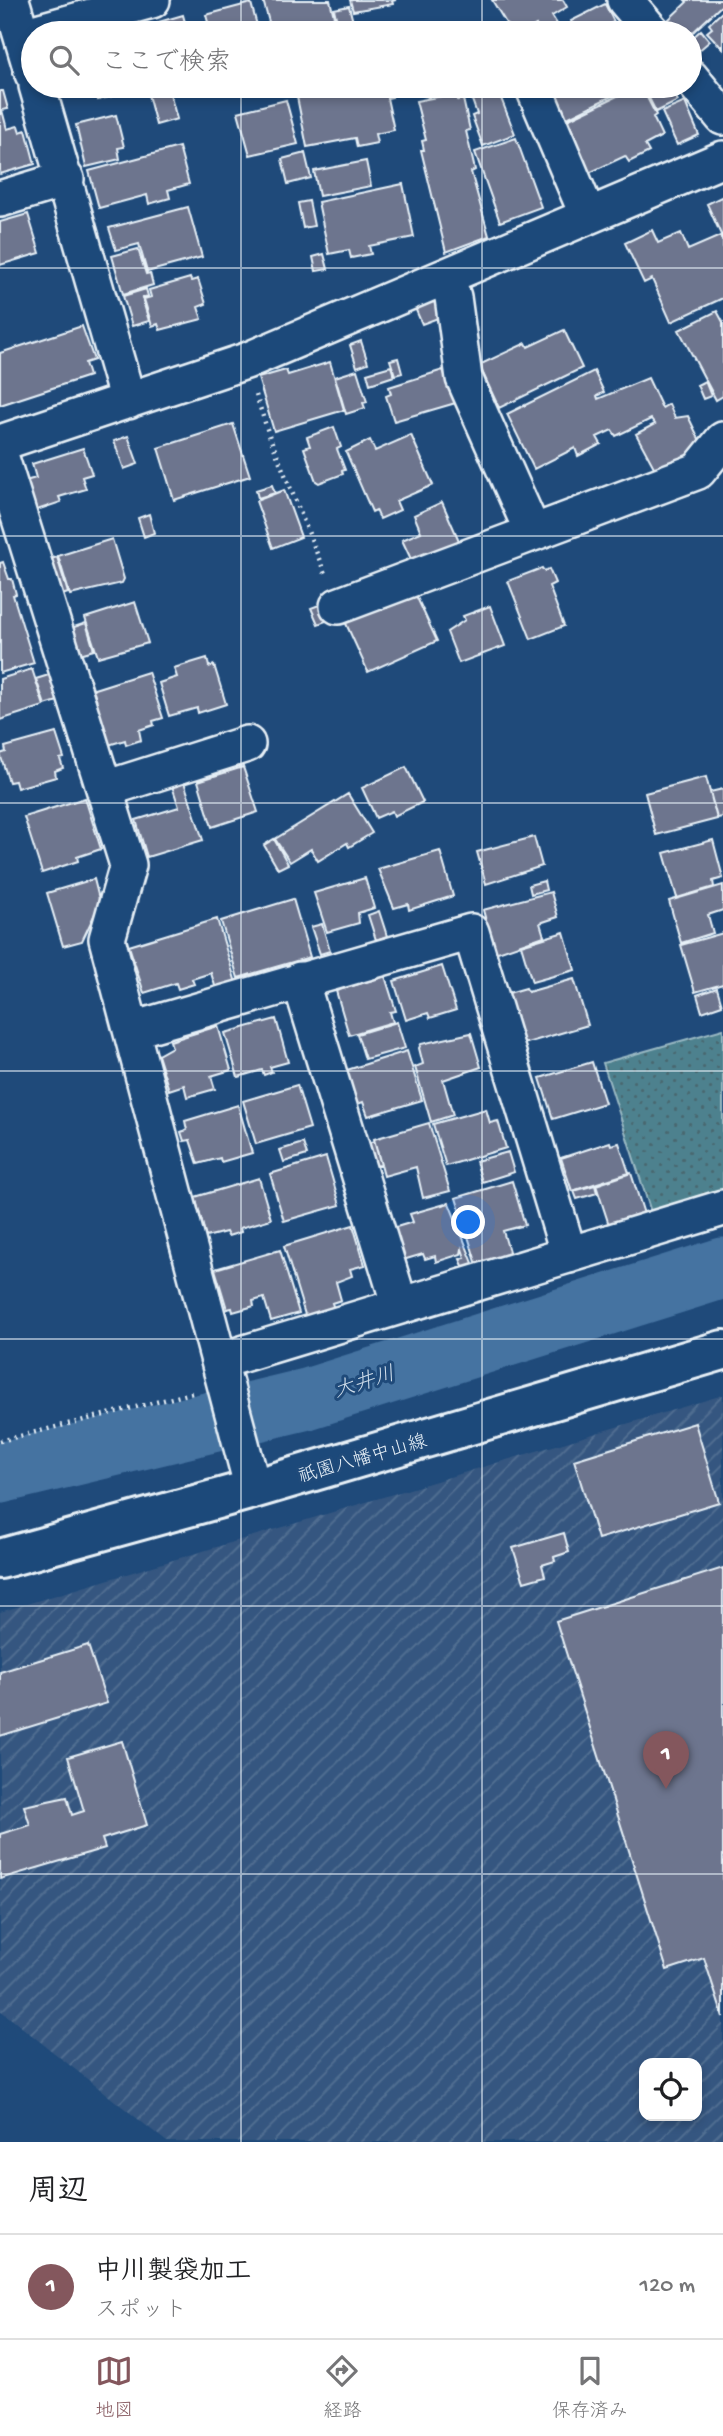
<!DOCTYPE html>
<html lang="ja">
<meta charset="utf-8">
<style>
body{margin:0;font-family:"Gochi Hand","Klee One",sans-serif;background:#f2f2f2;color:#202124}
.controls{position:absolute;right:21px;bottom:21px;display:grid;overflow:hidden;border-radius:14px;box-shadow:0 4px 10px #0003}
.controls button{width:63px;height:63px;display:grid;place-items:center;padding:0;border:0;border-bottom:2px solid #e0e0e0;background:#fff;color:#202124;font:35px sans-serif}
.you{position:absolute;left:469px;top:1223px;width:24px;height:24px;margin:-18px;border:5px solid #fff;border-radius:50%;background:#1a73e8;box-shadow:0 0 0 10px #1a73e833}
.badge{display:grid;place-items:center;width:46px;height:46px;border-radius:50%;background:#84575d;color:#fff;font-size:23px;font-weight:700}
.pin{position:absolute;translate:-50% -58px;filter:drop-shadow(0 2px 4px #0008)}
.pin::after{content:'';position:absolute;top:37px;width:24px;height:21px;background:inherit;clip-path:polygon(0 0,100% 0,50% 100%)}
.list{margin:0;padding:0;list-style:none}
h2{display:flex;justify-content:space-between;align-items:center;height:91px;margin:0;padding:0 28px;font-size:30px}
h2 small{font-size:23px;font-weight:400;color:#757577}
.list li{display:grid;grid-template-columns:46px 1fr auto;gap:21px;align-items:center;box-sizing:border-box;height:105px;padding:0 28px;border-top:2px solid #e0e0e0}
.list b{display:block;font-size:26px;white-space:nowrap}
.list p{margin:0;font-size:23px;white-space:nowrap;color:#757577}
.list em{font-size:23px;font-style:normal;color:#757577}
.icon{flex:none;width:38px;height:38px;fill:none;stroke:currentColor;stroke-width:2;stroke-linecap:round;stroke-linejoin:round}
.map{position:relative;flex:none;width:723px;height:2142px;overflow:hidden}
.search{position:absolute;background:#fff;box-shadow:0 4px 10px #0003;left:21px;right:21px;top:21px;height:77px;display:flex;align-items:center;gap:18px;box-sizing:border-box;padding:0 24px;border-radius:38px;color:#757577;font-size:26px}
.sheet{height:196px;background:#fff}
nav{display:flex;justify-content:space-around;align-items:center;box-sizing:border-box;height:98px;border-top:2px solid #e0e0e0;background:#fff;font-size:19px;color:#757577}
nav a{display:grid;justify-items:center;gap:4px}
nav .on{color:#84575d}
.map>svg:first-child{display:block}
</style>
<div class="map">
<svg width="723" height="2142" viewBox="0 0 723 2142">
<defs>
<pattern id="industrial-furrows" width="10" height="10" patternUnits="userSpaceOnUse" patternTransform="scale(1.75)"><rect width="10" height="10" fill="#365780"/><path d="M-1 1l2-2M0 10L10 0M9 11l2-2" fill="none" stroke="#537093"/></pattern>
<pattern id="park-dots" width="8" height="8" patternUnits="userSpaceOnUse" patternTransform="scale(1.75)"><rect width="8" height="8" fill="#4d818e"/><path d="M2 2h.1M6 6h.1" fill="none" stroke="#4a676f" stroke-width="1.8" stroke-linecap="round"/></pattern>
</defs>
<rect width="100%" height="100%" fill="#1f4a7a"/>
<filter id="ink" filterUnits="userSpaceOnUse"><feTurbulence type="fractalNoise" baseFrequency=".0143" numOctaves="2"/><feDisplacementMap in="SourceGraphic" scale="14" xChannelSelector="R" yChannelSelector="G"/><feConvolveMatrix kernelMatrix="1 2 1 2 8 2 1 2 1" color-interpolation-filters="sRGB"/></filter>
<g filter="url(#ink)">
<path fill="url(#industrial-furrows)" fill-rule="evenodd" d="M723,1395V2142H167L0,2010V1612ZM644,2063H697V2116H644Z"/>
<path fill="url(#park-dots)" stroke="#9ab9c3" stroke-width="2" d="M723,1029V1190L651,1212L603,1063Z"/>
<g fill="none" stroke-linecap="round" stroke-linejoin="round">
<path stroke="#4573a1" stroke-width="61" d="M0,1473L307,1399L723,1268"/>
</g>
<path fill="#6d758e" stroke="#e8f1f8" stroke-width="2" d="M263,0H330L335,21L323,24L326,33H272Z
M350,0H396L392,1L393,4L353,11Z
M492,0H563L567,7L552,16L557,24L540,33L536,25L522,33H512Z
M685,0H723V4L690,35L681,33L668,20L687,2Z
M251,3L259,33H211L206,15Z
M605,4L614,22L592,33H567L564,28L572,24L571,21Z
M349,6L354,26L339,30L334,9Z
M723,11V49L707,32L712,28L709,24Z
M183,15L188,33H163L159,22Z
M617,24L621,33H594L608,26Z
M701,30L710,41L696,53L690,40Z
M94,86H168L177,119L156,125L146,87L98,100Z
M390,86L392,97L387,98L394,130L375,134L377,143L357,147L355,138L307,147L295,87Z
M405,86H431L433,87L429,97L404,89Z
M455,86L458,100L463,99L470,130L466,131L475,170L471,172L489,236L446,252L421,150H424L422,141L426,140L416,101L442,96L445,94L443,87Z
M544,86H632L561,121Z
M638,86H641L656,115L653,117L662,136L645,145L649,152L629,162L625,156L587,174L561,123Z
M653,86H670L678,101L656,112L645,90Z
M497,88L515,134L483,146L472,116L477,114L471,97Z
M0,91H3L8,109L2,110L7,129L18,126L20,132L26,130L35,164L0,174Z
M286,100L298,144L250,155L238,112Z
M685,102L699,135L677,145L662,112Z
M116,115L124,147L118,148L120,159L86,167L76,125Z
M516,138L541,207L500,222L475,152Z
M179,147L189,184L168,190L170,198L149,204L147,195L99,208L89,171Z
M305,153L311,178L288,184L282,159Z
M366,161L371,186L319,196L314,171Z
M403,184L414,237L369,246L371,254L351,258L349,250L329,254L318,202Z
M723,196V239L707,204Z
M309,201L314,226L303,228L298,203Z
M188,207L202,257L147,272L139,244L116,250L109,228Z
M28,214L40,253L0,265V222Z
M652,230L658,243L681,233L688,250L720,236L723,242V298L671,322L652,279L644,283L625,243Z
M138,249L146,274L150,273L153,285L123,294L112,256Z
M324,254L328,269L316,271L313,257Z
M190,278L191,281L198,279L206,304L198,307L202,319L160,330L158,324L152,326L144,299L151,297L149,290Z
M146,289L148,296L142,298L149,321L132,326L123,296Z
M439,298L446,315L422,324L415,308Z
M717,311L723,322V396L716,400L679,330Z
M82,326L94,360L85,363L89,376L0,405V353Z
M564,330L582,368L499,408L479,365L526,343L528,347Z
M361,341L368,363L357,367L350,345Z
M398,358L402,373L395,375L390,360Z
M330,362L344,410L274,431L258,378L286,370L288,375Z
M391,366L394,376L370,384L367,373Z
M357,370L367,402L363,403L365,408L346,414L335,377Z
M443,370L445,375L449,374L459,402L394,421L386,396L391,394L389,387Z
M594,371L604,392L597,396L598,399L648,378L662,408L669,404L675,418L688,416L703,447L656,471L636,434L655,424L651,419L616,436L612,430L597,437L601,444L578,456L575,448L534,469L507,414Z
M705,381L711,396L703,399L697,385Z
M233,424L250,476L174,500L158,448Z
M334,427L341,447L337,449L345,470L342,471L343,474L319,483L316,481L304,448L310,446L307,437Z
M411,435L433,485L396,501L400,510L380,519L376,510L372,512L346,452L370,440L375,451Z
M128,436L138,464L124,469L114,441Z
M83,448L92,474L82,477L86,489L59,497L61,502L34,511L25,481L36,478L32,464Z
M272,485L275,493L258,498L256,490Z
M284,490L301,537L273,548L256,501Z
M442,502L464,552L417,572L402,540L421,532L414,515Z
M149,514L154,533L144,537L138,518Z
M112,539L124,579L122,583L70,595L58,556Z
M57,557L68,593L59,596L48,560Z
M3,562L9,579H12L16,594L13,595L34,663L0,673V563Z
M542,568L544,571L549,569L555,583L549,586L564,626L531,639L508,581Z
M414,591L437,641L368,672L343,617Z
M135,602L148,643L98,657L85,618Z
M327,602L334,618L318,624L311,608Z
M490,606L505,646L459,663L447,632L465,620L463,616Z
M86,623L94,650L76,655L68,629Z
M207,658L209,667L214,665L226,704L198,713L197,708L169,716L159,683L177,677L174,668Z
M32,669L44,706L0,720V679Z
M148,672L163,718L153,721L154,725L139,730L141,740L126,745L125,740L105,746L88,691Z
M52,674L61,700L45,705L36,679Z
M56,733L64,758L60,759L63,768L55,771L56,777L17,788L15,781L9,782L0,754L6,752L5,747Z
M243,767L258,812L212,827L198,781Z
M406,767L423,802L394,816L392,811L376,818L362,788Z
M706,777L717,819L656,835L645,793Z
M184,782L203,840L147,857L136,820L179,807L172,786Z
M723,789V817L717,818L710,792Z
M348,794L372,833L349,847L347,843L318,861L311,849L290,862L275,839Z
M85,798L101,849L77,857L78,861L42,873L24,817Z
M534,837L542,866L486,884L477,852Z
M274,839L288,864L278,869L264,845Z
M713,840L723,878L713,881L714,887L677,898L664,853Z
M440,851L453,896L409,910L408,904L394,908L378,869Z
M365,878L374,908L358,913L359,923L327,932L314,893Z
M94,879L100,903L82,941L63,946L47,893Z
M544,881L546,890L531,894L529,885Z
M723,885V910L708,915L713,933L681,943L669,901Z
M551,892L558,917L540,923L544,936L495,953L483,910Z
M293,899L310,957L238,978L221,921Z
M379,911L387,936L376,940L368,915Z
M217,919L236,983L216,989L211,973L192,979L194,984L178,989L176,983L144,993L129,946Z
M322,924L330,951L320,954L311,927Z
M564,932L575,970L532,982L521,945Z
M723,933V984L695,992L681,945Z
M442,966L456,1010L430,1018L428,1013L406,1020L394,981Z
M385,976L396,1011L390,1012L393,1022L349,1035L336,991Z
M574,979L588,1025L520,1045L505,994L526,988L528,992Z
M717,988L722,1005L702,1012L697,995Z
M276,1019L288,1062L270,1067L272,1072L264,1075L262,1070L238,1077L225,1033Z
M397,1022L405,1048L365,1059L357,1034Z
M218,1026L231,1070L211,1076L215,1089L187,1097L184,1085L169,1090L158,1055L172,1047L170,1041Z
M471,1033L481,1067L443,1080L453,1115L431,1122L415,1067L423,1064L419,1048L421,1044Z
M407,1051L422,1100L368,1116L363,1102L355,1105L344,1071Z
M592,1062L605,1103L553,1119L540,1078Z
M297,1085L310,1128L256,1144L243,1101Z
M238,1105L252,1153L221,1162L220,1158L198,1164L190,1140L184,1141L181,1132L187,1130L185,1121Z
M486,1109L490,1123L498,1121L506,1148L446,1166L433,1124Z
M429,1123L450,1191L423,1198L416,1167L384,1176L374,1139Z
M374,1141L381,1165L373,1166L366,1144Z
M610,1142L611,1145L619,1143L629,1173L572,1191L561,1158Z
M303,1143L307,1155L284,1162L280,1150Z
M508,1152L514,1172L482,1182L476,1161Z
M326,1157L340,1205L284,1221L270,1174Z
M631,1173L644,1214L609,1225L596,1185Z
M259,1178L271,1219L240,1228L241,1232L228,1236L226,1232L206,1237L195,1197Z
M512,1181L525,1225L503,1231L510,1255L477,1265L456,1198Z
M595,1185L597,1193L577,1199L574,1191Z
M449,1203L473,1263L463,1266L460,1259L465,1258L462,1249L461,1254L436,1262L435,1256L425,1259L423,1254L403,1260L393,1228L413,1222L410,1214Z
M353,1225L365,1265L350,1269L352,1276L336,1282L341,1300L332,1303L334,1309L306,1318L284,1246Z
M280,1250L299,1313L271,1321L264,1298L253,1301L254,1306L233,1312L232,1308L227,1309L215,1269Z
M695,1423L719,1502L598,1539L574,1460Z
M564,1533L569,1552L554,1557L555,1561L542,1565L545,1576L524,1582L513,1548Z
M723,1568V2017L704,1958L667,1970L556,1621Z
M88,1645L107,1703L0,1736V1672Z
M122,1741L147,1825L102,1839L105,1848L0,1879V1834L30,1825L24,1806L67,1797L72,1815L84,1811L68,1757Z"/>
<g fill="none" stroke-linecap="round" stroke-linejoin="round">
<defs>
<path id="minor" d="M11,0L33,74
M625,0L653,33
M22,36L152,0
M690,77L723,117
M37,86L128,401
M533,86L588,216
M0,199L66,179
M446,277L453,297L464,378L533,533
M0,443L246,361L723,159
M0,455L128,865L107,939L253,1489
M338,606L698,471L723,440
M105,789L247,744
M300,980L400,1306
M132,1030L471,932L569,1255
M219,1361L723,1208"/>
<path id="major" d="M0,1559L253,1489L723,1350"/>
</defs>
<use href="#minor" stroke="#e8f1f8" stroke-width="40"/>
<use href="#major" stroke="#e8f1f8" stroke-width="44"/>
<path stroke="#e8f1f8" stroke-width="4.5" stroke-dasharray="2 5" stroke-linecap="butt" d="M256,395L269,435L326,576
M0,1441L192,1393"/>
<use href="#minor" stroke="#1f4a7a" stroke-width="35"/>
<use href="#major" stroke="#1f4a7a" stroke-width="38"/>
</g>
</g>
<path fill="none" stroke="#e8f1f8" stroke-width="2" stroke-opacity="0.55" d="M241,0V33M482,0V33M241,86V2142M482,86V2142M0,268H723M0,536H723M0,803H723M0,1071H723M0,1339H723M0,1606H723M0,1874H723"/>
<g text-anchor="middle" stroke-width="6" stroke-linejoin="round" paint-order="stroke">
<g font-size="19" fill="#e8f1f8" stroke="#1f4a7a">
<text transform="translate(362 1457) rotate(-16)" y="7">祇園八幡中山線</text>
</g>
<g font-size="21" font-style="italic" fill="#d0deeb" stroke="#1f4a7a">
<text transform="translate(364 1381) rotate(-17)" y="7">大井川</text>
</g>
</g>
</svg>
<div class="controls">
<button><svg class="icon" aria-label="locate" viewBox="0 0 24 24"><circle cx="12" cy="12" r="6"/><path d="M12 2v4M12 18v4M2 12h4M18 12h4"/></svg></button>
</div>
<div class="you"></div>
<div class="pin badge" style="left:666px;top:1789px">1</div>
<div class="search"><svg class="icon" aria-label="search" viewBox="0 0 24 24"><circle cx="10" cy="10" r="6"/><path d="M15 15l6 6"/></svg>ここで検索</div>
</div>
<section class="sheet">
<h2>周辺<small></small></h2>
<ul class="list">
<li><span class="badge">1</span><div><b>中川製袋加工</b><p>スポット</p></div><em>120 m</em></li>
</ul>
</section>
<nav>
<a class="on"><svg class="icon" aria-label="map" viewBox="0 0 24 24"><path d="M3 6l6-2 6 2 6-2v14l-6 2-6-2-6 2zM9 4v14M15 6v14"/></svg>地図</a>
<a><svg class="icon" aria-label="directions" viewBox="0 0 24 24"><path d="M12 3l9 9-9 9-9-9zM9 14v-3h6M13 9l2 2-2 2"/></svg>経路</a>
<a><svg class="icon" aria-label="saved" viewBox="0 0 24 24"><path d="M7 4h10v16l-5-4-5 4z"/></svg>保存済み</a>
</nav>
